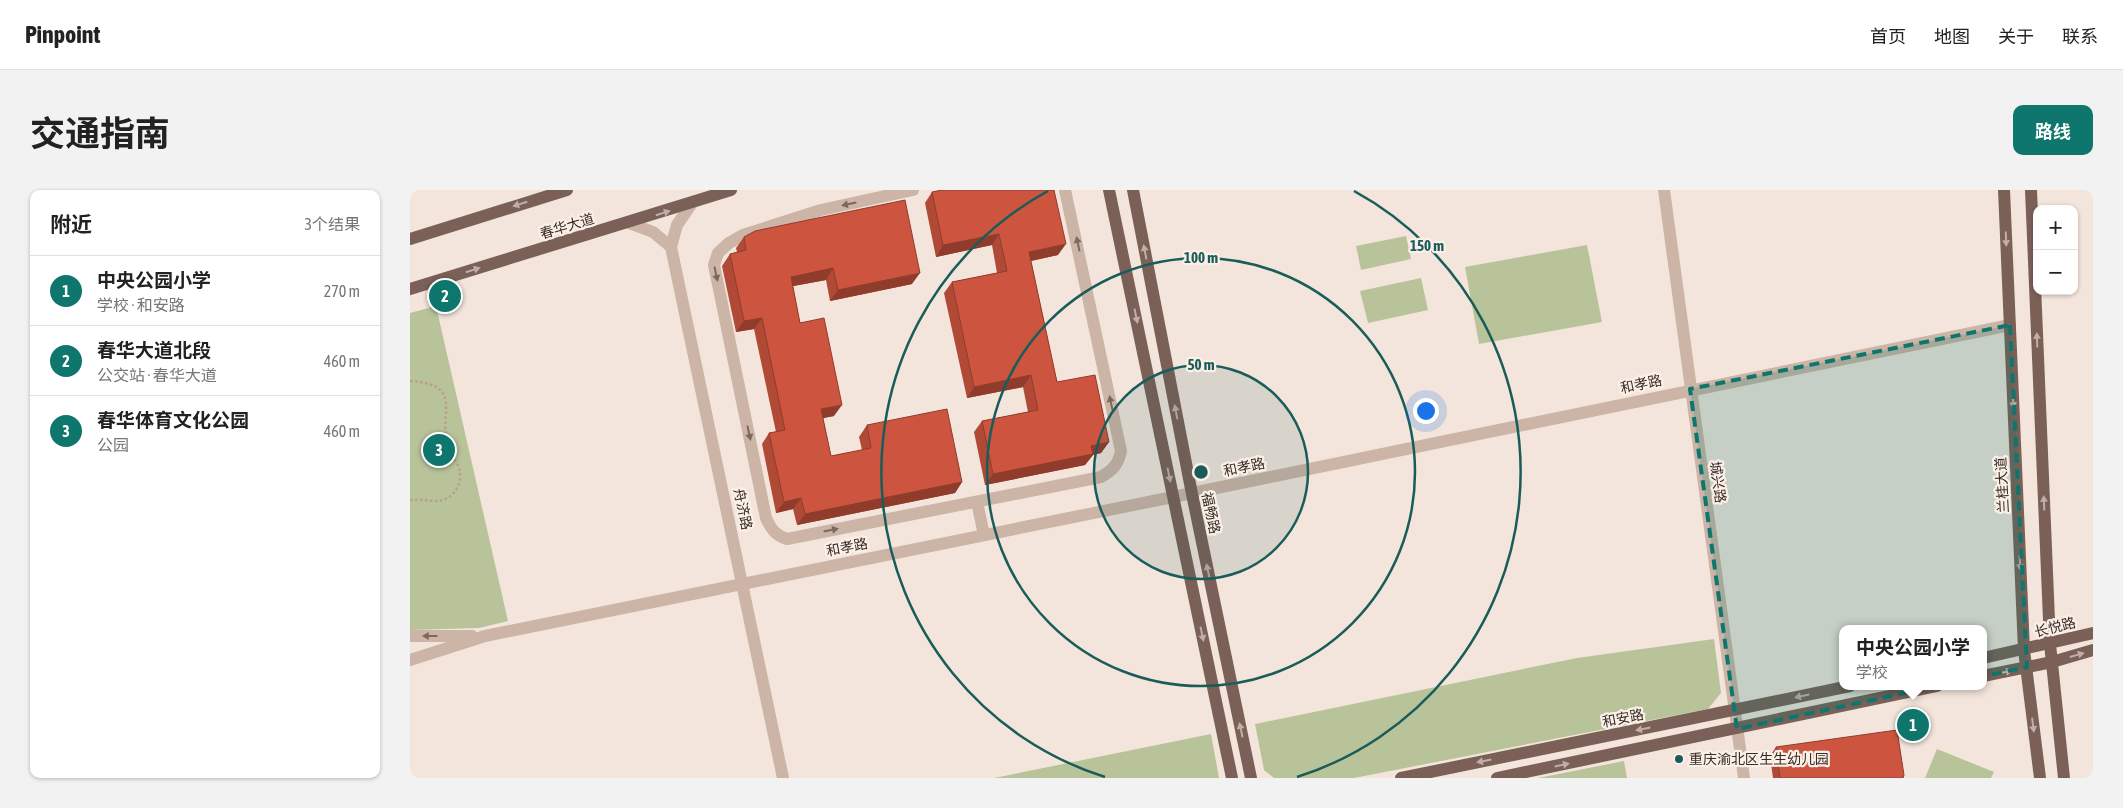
<!DOCTYPE html>
<html lang="zh">
<meta charset="utf-8">
<style>
body{margin:0;font-family:"Asap Condensed","Noto Sans SC",sans-serif;background:#f2f2f2;color:#222}
.controls{position:absolute;right:15px;top:15px;display:grid;overflow:hidden;border-radius:10px;box-shadow:0 1px 4px #0004}
.controls button{width:45px;height:45px;display:grid;place-items:center;padding:0;border:0;border-bottom:1px solid #e0e0e0;background:#fff;color:#222;font:25px sans-serif}
.you{position:absolute;left:1015px;top:220px;width:18px;height:18px;margin:-12px;border:4px solid #fff;border-radius:50%;background:#1a73e8;box-shadow:0 0 0 8px #1a73e833}
.badge{display:grid;place-items:center;width:32px;height:32px;border-radius:50%;background:#0f766e;color:#fff;font-size:16px;font-weight:700}
.pin{position:absolute;translate:-50% -50%;border:2px solid #fff;box-shadow:0 1px 5px #0006}
.popup{position:absolute;left:1429px;top:435px;width:148px;height:65px;box-sizing:border-box;display:grid;place-content:center;border-radius:10px;background:#fff;filter:drop-shadow(0 1px 4px #0005);font-size:16px;white-space:nowrap;color:#767676}
.popup b{font-size:19px;color:#222}
.popup::after{content:'';position:absolute;left:50%;top:100%;margin-left:-10px;border:10px solid transparent;border-top-color:#fff}
.list{margin:0;padding:0;list-style:none}
h2{display:flex;justify-content:space-between;align-items:center;height:65px;margin:0;padding:0 20px;font-size:21px}
h2 small{font-size:16px;font-weight:400;color:#767676}
.list li{display:grid;grid-template-columns:32px 1fr auto;gap:15px;align-items:center;box-sizing:border-box;height:70px;padding:0 20px;border-top:1px solid #e0e0e0}
.list b{display:block;font-size:19px;white-space:nowrap}
.list p{margin:0;font-size:16px;white-space:nowrap;color:#767676}
.list em{font-size:16px;font-style:normal;color:#767676}
.map{position:relative;flex:none;width:1683px;height:588px;overflow:hidden;border-radius:10px}
header{display:flex;align-items:center;gap:30px;box-sizing:border-box;height:70px;padding:0 25px;background:#fff;border-bottom:1px solid #e0e0e0}
header strong{font-size:24px}
nav{display:flex;gap:28px;margin-inline-start:auto;font-size:18px}
.intro{display:flex;align-items:center;justify-content:space-between;box-sizing:border-box;height:120px;padding:0 30px}
h1{margin:0;font-size:35px}
.button{padding:12px 22px;border-radius:10px;background:#0f766e;color:#fff;font-size:18px;font-weight:700}
main{display:flex;gap:30px;padding:0 30px}
aside{flex:1;background:#fff;border-radius:10px;box-shadow:0 1px 4px #0004}
.map>svg:first-child{display:block}
</style>
<header>
<strong>Pinpoint</strong>
<nav><a>首页</a><a>地图</a><a>关于</a><a>联系</a></nav>
</header>
<div class="intro"><h1>交通指南</h1><a class="button">路线</a></div>
<main>
<aside>
<h2>附近<small>3个结果</small></h2>
<ul class="list">
<li><span class="badge">1</span><div><b>中央公园小学</b><p>学校 · 和安路</p></div><em>270 m</em></li>
<li><span class="badge">2</span><div><b>春华大道北段</b><p>公交站 · 春华大道</p></div><em>460 m</em></li>
<li><span class="badge">3</span><div><b>春华体育文化公园</b><p>公园</p></div><em>460 m</em></li>
</ul>
</aside>
<div class="map">
<svg width="1683" height="588" viewBox="0 0 1683 588">
<rect width="100%" height="100%" fill="#f3e5db"/>
<path fill="#b9c39a" d="M996,46L1001,69L951,80L946,56Z
M1177,55L1192,132L1069,154L1055,77Z
M1011,88L1018,120L958,133L950,101Z
M26,116L98,431L69,438L0,440V123Z
M1304,449L1311,503L1298,519L944,588H864L854,580L845,534L1167,468Z
M801,544L809,588H584Z
M1527,559L1584,582L1581,588H1515Z
M1214,571L1217,588H1128Z"/>
<g fill="none" stroke-linecap="round" stroke-linejoin="round">
<path stroke="#b89e90" stroke-width="2.5" stroke-dasharray="2.5 2.5" stroke-linecap="butt" d="M0,191C54,195 29,221 37,255C39,264 46,269 49,278C54,293 43,311 27,311C18,311 9,309 0,310"/>
<path stroke="#ccb4a6" stroke-width="12" d="M503,0L411,20L333,45L319,53L308,63L304,75L356,328C361,339 365,345 377,349L691,287C703,280 708,275 711,261L655,0
M1254,0L1334,588
M282,13L267,35L261,57L373,588
M219,33L243,42L261,57
M567,312L574,345
M0,446H62
M0,470L75,446L763,307L1600,135"/>
<path stroke="#7b6057" stroke-width="12" d="M699,0L822,588
M723,0L782,304L841,588
M1594,0L1614,460L1630,588
M1621,0L1640,454L1654,588
M0,49L157,0
M0,99L321,0
M1573,468L1683,443
M1573,486L1642,472L1683,460
M991,588L1440,496
M1087,588L1527,496"/>
</g>
<path fill="#b04936" d="M522,2L648,65L621,71L647,192L699,252L691,263L683,265L675,275L575,295L564,242L572,231L618,222L613,197L557,208L534,103L542,92L587,83L582,55L526,67L515,13Z
M334,47L502,94L420,111L416,90L383,96L390,133L424,226L413,228L421,266L452,260L449,247L457,235L552,292L545,303L387,335L383,319L366,323L352,254L359,243L366,242L344,139L326,142L312,76L320,64L327,62L326,58Z
M1366,557L1493,588H1363L1360,566Z"/>
<path fill="#903c2c" d="M589,44L582,55L526,67L533,55Z
M656,54L648,65L611,73L619,62Z
M423,78L416,90L373,98L381,87Z
M510,83L502,94L420,111L428,100Z
M352,128L344,139L326,142L334,131Z
M621,185L613,197L557,208L564,197Z
M432,215L424,226L404,230L411,219Z
M699,252L691,263L683,265L675,275L575,295L583,284L681,256Z
M552,292L545,303L387,335L395,324Z
M391,308L383,319L366,323L374,312Z"/>
<path fill="#cd553f" stroke="#903c2c" d="M532,0H644L656,54L619,62L647,192L685,185L699,252L681,256L683,264L583,284L572,231L628,220L621,185L564,197L542,92L597,81L589,44L533,55L522,2Z
M495,10L510,83L428,100L423,78L381,87L390,133L414,128L432,215L411,219L421,266L461,258L457,235L537,219L552,292L395,324L391,308L374,312L359,243L375,240L352,128L334,131L320,64L336,60L334,47L345,41Z
M1487,540L1494,585L1493,588H1370L1366,557Z"/>
<defs><path id="oneway-solid" d="M-6-.8H1V-3.2L6.5 0L1 3.2V.8H-6Z" transform="scale(1.25)"/></defs>
<g fill="#c1afa6">
<use href="#oneway-solid" transform="translate(110 14) rotate(163)"/>
<use href="#oneway-solid" transform="translate(253 23) rotate(-17)"/>
<use href="#oneway-solid" transform="translate(1596 49) rotate(88)"/>
<use href="#oneway-solid" transform="translate(735 62) rotate(-101)"/>
<use href="#oneway-solid" transform="translate(63 80) rotate(-17)"/>
<use href="#oneway-solid" transform="translate(726 126) rotate(78)"/>
<use href="#oneway-solid" transform="translate(1627 150) rotate(-92)"/>
<use href="#oneway-solid" transform="translate(1603 211) rotate(87)"/>
<use href="#oneway-solid" transform="translate(766 222) rotate(-101)"/>
<use href="#oneway-solid" transform="translate(759 285) rotate(78)"/>
<use href="#oneway-solid" transform="translate(1634 313) rotate(-92)"/>
<use href="#oneway-solid" transform="translate(1610 373) rotate(87)"/>
<use href="#oneway-solid" transform="translate(798 381) rotate(-102)"/>
<use href="#oneway-solid" transform="translate(792 444) rotate(78)"/>
<use href="#oneway-solid" transform="translate(1667 465) rotate(-16)"/>
<use href="#oneway-solid" transform="translate(1595 482) rotate(-12)"/>
<use href="#oneway-solid" transform="translate(1392 506) rotate(168)"/>
<use href="#oneway-solid" transform="translate(1623 535) rotate(83)"/>
<use href="#oneway-solid" transform="translate(1233 539) rotate(169)"/>
<use href="#oneway-solid" transform="translate(831 540) rotate(-102)"/>
<use href="#oneway-solid" transform="translate(1074 571) rotate(169)"/>
<use href="#oneway-solid" transform="translate(1152 575) rotate(-12)"/>
</g>
<g fill="#7b6960">
<use href="#oneway-solid" transform="translate(439 14) rotate(168)"/>
<use href="#oneway-solid" transform="translate(668 54) rotate(-102)"/>
<use href="#oneway-solid" transform="translate(306 84) rotate(78)"/>
<use href="#oneway-solid" transform="translate(701 213) rotate(-102)"/>
<use href="#oneway-solid" transform="translate(339 243) rotate(78)"/>
<use href="#oneway-solid" transform="translate(421 340) rotate(-11)"/>
<use href="#oneway-solid" transform="translate(20 446) rotate(180)"/>
</g>
<path fill="#0f766e" fill-opacity="0.2" stroke="#0f766e" stroke-width="4" stroke-dasharray="10 6" stroke-linejoin="round" d="M1600,135L1617,477L1327,539L1280,199Z"/>
<circle cx="791" cy="282" r="107" fill="#1a5c5a" fill-opacity=".12"/>
<g fill="none" stroke="#1a5c5a" stroke-width="2.5">
<circle cx="791" cy="282" r="107"/>
<circle cx="791" cy="282" r="214"/>
<path d="M695 587A320 320 0 0 1 638 1M944 1A320 320 0 0 1 887 587"/>
</g>
<circle fill="#1a5c5a" stroke="#fbf0e7" stroke-width="2" cx="1269" cy="569" r="5"/>
<g text-anchor="middle" stroke-width="4.5" stroke-linejoin="round" paint-order="stroke">
<g font-size="14" fill="#382b27" stroke="#fbf0e7">
<text transform="translate(157 36) rotate(-17)" y="5">春华大道</text>
<text transform="translate(1231 194) rotate(-12)" y="5">和孝路</text>
<text transform="translate(834 277) rotate(-12)" y="5">和孝路</text>
<text transform="translate(1308 292) rotate(82)" y="5">城兴路</text>
<text transform="translate(1592 295) rotate(-93)" y="5">兰桂大道</text>
<text transform="translate(333 319) rotate(78)" y="5">舟济路</text>
<text transform="translate(801 323) rotate(78)" y="5">福畅路</text>
<text transform="translate(437 357) rotate(-11)" y="5">和孝路</text>
<text transform="translate(1645 437) rotate(-14)" y="5">长悦路</text>
<text transform="translate(1213 528) rotate(-11)" y="5">和安路</text>
</g>
<g font-size="14" fill="#382b27" stroke="#fbf0e7" text-anchor="start">
<text x="1279" y="574">重庆渝北区生生幼儿园</text>
</g>
</g>
<circle cx="791" cy="282" r="8" fill="#1a5c5a" stroke="#fbf0e7" stroke-width="2.5"/>
<g font-size="15" text-anchor="middle" font-weight="bold" fill="#1a5c5a" stroke="#fbf0e7" stroke-width="4.5" stroke-linejoin="round" paint-order="stroke">
<text x="1017" y="61">150 m</text>
<text x="791" y="73">100 m</text>
<text x="791" y="180">50 m</text>
</g>
</svg>
<div class="controls">
<button>+</button>
<button>−</button>
</div>
<div class="you"></div>
<div class="pin badge" style="left:1503px;top:535px">1</div>
<div class="popup"><b>中央公园小学</b>学校</div>
<div class="pin badge" style="left:35px;top:106px">2</div>
<div class="pin badge" style="left:29px;top:260px">3</div>
</div>
</main>
